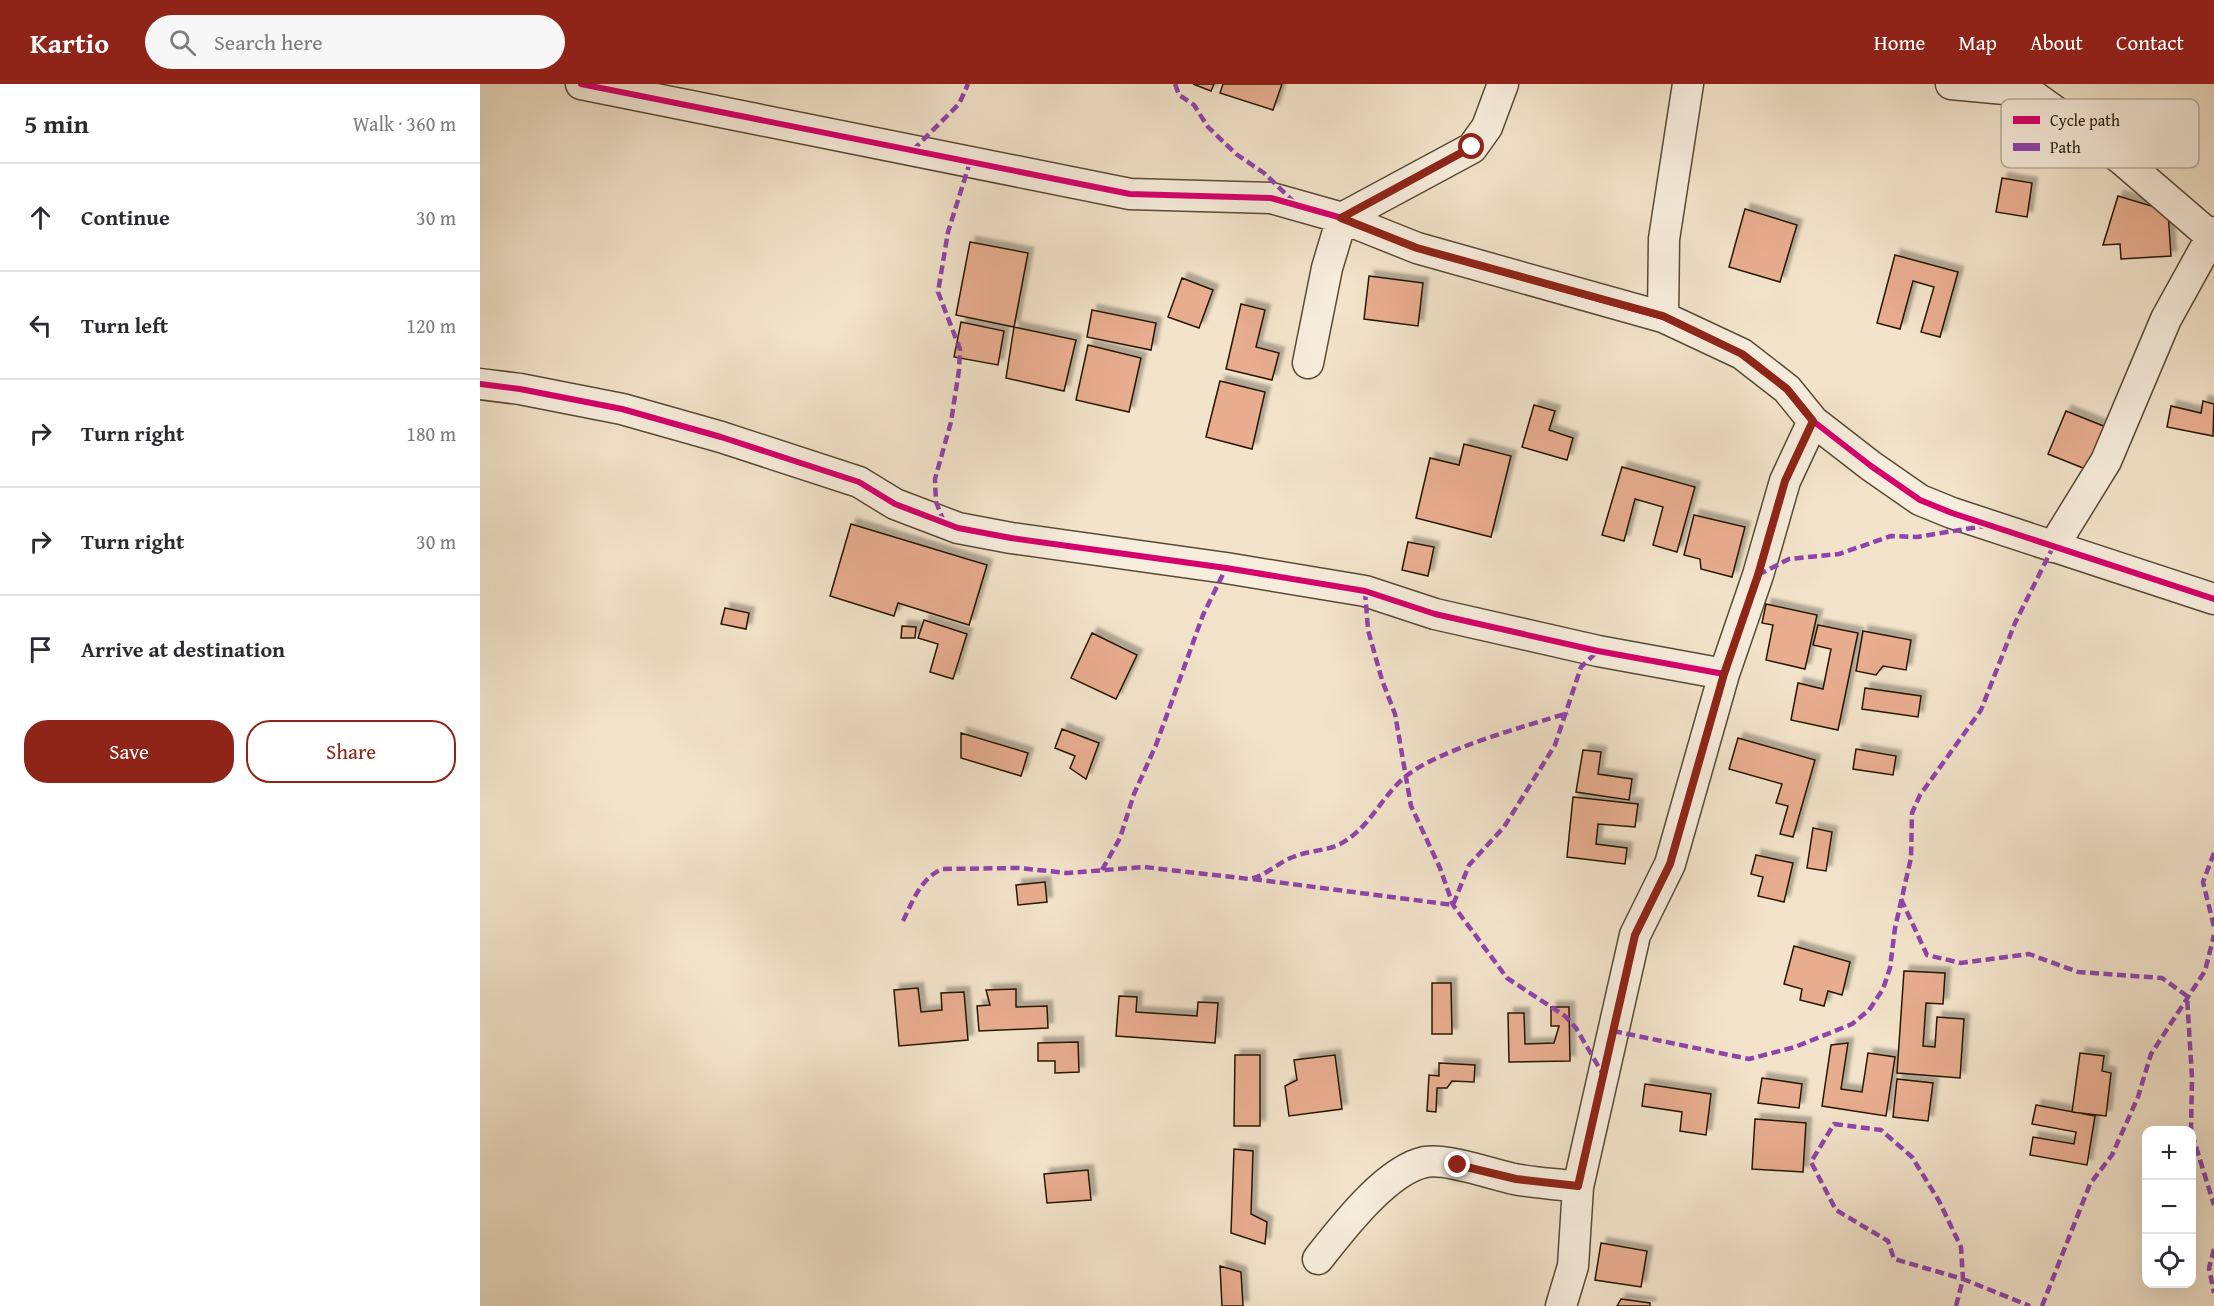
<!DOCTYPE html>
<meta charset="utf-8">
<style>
body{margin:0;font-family:"Gentium Book Plus",serif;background:#f7f7f7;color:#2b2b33}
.controls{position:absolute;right:18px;bottom:18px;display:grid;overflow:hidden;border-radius:12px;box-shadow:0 6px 24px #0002}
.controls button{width:54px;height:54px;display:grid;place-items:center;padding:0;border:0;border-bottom:2px solid #e1e1e2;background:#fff;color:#2b2b33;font:30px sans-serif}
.stop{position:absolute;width:18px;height:18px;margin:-14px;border:4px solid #8f2418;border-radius:50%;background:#fff}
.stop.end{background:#8f2418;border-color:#fff;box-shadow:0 2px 6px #0008}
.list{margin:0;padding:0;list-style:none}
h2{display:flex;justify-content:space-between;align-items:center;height:78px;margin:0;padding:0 24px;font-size:26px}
h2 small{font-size:20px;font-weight:400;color:#7c7c81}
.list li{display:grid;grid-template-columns:39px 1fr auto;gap:18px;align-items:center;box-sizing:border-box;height:108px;padding:0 24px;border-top:2px solid #e1e1e2}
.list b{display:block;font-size:22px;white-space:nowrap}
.list em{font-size:20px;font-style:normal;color:#7c7c81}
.actions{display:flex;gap:12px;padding:18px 24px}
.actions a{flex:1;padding:14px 0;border:2px solid #8f2418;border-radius:24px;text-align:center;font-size:21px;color:#8f2418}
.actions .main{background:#8f2418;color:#fff}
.icon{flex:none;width:33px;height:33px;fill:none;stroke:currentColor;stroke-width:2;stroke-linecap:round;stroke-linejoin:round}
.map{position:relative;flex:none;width:1734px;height:1222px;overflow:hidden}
header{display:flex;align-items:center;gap:36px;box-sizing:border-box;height:84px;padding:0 30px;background:#8f2418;color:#fff}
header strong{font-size:28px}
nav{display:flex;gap:33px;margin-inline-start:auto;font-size:21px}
.search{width:420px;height:54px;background:#f7f7f7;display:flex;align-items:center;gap:15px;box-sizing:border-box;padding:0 21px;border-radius:33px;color:#7c7c81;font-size:22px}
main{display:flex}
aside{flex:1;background:#fff}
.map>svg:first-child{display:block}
</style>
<header>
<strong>Kartio</strong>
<div class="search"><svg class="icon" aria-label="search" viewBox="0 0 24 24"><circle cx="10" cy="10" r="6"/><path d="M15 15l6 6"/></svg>Search here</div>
<nav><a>Home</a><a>Map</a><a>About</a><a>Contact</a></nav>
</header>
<main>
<aside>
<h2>5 min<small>Walk · 360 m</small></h2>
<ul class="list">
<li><svg class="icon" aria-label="ahead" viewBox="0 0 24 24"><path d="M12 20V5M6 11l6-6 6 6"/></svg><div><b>Continue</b></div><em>30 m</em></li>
<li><svg class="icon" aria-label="left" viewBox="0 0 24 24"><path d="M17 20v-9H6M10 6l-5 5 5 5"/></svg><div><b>Turn left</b></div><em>120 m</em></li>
<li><svg class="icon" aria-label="right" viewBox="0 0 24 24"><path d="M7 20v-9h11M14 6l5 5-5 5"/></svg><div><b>Turn right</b></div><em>180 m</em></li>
<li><svg class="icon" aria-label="right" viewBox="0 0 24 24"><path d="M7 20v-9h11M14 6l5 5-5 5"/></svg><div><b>Turn right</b></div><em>30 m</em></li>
<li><svg class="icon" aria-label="arrive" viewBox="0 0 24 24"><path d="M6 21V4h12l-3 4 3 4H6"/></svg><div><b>Arrive at destination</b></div></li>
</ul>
<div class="actions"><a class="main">Save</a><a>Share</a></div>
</aside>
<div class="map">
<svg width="1734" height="1222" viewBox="0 0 1734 1222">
<defs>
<filter id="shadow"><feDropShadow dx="5.5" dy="-5.5" stdDeviation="1.5" flood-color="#0004"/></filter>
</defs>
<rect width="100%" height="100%" fill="#f2e3ca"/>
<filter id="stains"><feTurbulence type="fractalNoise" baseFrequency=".00333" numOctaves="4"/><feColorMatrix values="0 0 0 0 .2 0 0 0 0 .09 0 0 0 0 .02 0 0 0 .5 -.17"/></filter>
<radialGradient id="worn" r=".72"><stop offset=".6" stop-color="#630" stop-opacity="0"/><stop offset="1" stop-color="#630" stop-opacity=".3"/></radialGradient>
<path fill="#e8ad8f" stroke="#261703" stroke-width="1.5" filter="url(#shadow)" d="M713,0H734L731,7Z
M743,0H802L793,26L740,9Z
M1522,94L1552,99L1547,133L1516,128Z
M1638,112L1688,127L1691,172L1641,175L1640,160L1623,161Z
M1265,125L1317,141L1300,198L1249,183Z
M490,158L548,169L534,243L476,231Z
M1415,171L1478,188L1460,253L1441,248L1454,203L1433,197L1420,245L1397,239Z
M889,192L943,199L938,242L884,235Z
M702,194L733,206L719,244L688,233Z
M761,220L785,226L776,263L799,269L792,296L746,285Z
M612,226L676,239L671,266L607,253Z
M481,238L524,247L518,281L474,273Z
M534,243L596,256L584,307L526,294Z
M608,261L661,274L649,328L596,316Z
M740,297L785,308L772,365L726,353Z
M1723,317L1734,320L1733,352L1687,343L1691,322L1721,329Z
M1054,321L1075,327L1069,346L1093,354L1087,376L1042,363Z
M1586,327L1631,345L1613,388L1568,370Z
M984,360L1031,372L1011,453L936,434L950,374L979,381Z
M1142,383L1215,403L1197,468L1173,461L1183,423L1155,415L1144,457L1122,451Z
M1214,431L1265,443L1252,493L1221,485L1220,475L1204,471Z
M371,440L507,481L489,541L418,519L414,532L350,512Z
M928,458L954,463L948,492L922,486Z
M1286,520L1337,531L1325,585L1286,576L1293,541L1282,539Z
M245,524L269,529L266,545L241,540Z
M444,536L487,550L473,595L450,588L458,560L438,554Z
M1338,541L1378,549L1358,646L1311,636L1318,599L1343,605L1351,565L1333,561Z
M422,542L436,543L435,554H421Z
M1383,547L1431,556L1426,586L1403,582L1396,591L1376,587Z
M612,549L657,571L636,615L591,594Z
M1385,604L1441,612L1438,633L1382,625Z
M582,645L619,659L606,695L590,684L595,672L575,664Z
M481,649L548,669L541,692L481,674Z
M1258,654L1335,676L1313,753L1300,750L1308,722L1296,719L1302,700L1249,685Z
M1376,665L1416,672L1413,691L1373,685Z
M1103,666L1121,668L1118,690L1152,695L1149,716L1096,708Z
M1093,713L1158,720L1155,743L1118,740L1116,760L1147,764L1145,780L1087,773Z
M1333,744L1352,748L1346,787L1327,784Z
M1276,771L1313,779L1304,818L1278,812L1283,793L1271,790Z
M565,798L567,818L538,821L536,801Z
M1314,862L1370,878L1362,911L1348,907L1344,922L1320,916L1322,905L1304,900Z
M1424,887L1465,889L1463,920L1446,919L1443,962L1455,963L1457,933L1484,935L1480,994L1417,989Z
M952,899H971L972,950H952Z
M438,904L441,928L462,926L461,909L484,908L488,956L419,962L414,906Z
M536,905V923L567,922L568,944L499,947L497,922L510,921L506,906Z
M639,912L657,913L656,928L717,932L718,918L738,919L735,959L636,952Z
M1071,923H1089L1090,977L1029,978L1028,929H1044L1045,960L1074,959L1079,942H1071Z
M598,958L599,988L575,989V977H558V959Z
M1368,959L1361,1005L1382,1008L1388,969L1415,973L1406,1032L1342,1022L1351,961Z
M1600,969L1624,972L1622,987L1631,989L1626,1032L1592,1028Z
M755,971H780V1042H754Z
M855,971L862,1025L809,1032L805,1002L817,996L814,976Z
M959,979L995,981L994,998L972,997L967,1004H957L956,1028L947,1027L949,991L959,992Z
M1282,994L1322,1000L1319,1024L1278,1019Z
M1417,995L1453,999L1448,1037L1413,1033Z
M1165,1000L1231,1010L1226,1051L1200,1047L1202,1028L1162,1022Z
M1556,1021L1615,1032L1607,1081L1550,1071L1553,1053L1594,1060L1596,1048L1552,1040Z
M1275,1035L1326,1039L1323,1088L1272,1085Z
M754,1065L773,1067L771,1130L787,1138L785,1160L751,1149Z
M608,1086L611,1116L567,1119L564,1090Z
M1121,1159L1167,1167L1161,1203L1115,1196Z
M740,1182L761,1188L763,1222H742Z
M1141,1215L1170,1219V1222H1137Z"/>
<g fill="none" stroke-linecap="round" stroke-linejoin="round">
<defs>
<path id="minor" d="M101,0L650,110L791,114L862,134L937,164L1183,233L1262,270L1307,305L1333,337L1391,382L1440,416L1472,429L1734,515
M1471,0L1546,7
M1537,0L1640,74L1734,155
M1183,233L1184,155L1208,0
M828,279L847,184L862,134L992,64L1007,43L1023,0
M0,300L40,305L142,325L241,353L379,398L415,420L478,444L531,454L746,484L885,507L955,530L1118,567L1244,590
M1573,463L1626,377L1686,235L1734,148
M838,1175C861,1146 906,1086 945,1078C967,1074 1011,1090 1034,1095C1055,1099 1077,1100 1098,1103
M1081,1222L1093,1182L1098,1103L1155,851L1190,780L1244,590L1278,491L1305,397L1333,337"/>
</defs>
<use href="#minor" stroke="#594a35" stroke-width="33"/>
<use href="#minor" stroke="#f7eddd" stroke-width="30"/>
<path stroke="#8e44ad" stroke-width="4.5" stroke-dasharray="9 4.5" stroke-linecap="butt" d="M695,0L699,11L714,21L728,43L756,70L784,89L814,118
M433,66L479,20L488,0
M464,438L456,418L455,395L471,338L479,286L480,265L458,208L468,148L490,78
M1278,491L1309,475L1359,470L1411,452L1437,453L1504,442
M885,507L888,546L902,596L915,630L931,722L960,784L973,821L1027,894L1085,932L1096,944L1124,992
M1734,769L1723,798L1734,843
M622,786L640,754L654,710L676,661L723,531L746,484
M773,795L973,821L989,781L1024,743L1075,661L1101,583L1118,567
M1421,815L1447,871L1481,879L1549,870L1598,888L1682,894L1707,912L1712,994L1711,1046
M423,837C433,817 440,795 462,785L539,784L587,789L664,783L769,795C786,792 797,779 813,773C827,767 844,767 858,761C889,746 900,714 925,693C957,666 1046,642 1088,629
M1133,947L1269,975L1315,963L1372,940L1389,926L1403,905L1410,884L1415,844L1431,774L1432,729L1440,711L1501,626L1535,539L1573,463
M1354,1040L1401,1046L1432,1073L1459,1117L1481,1163L1483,1195L1414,1175L1408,1157L1356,1126L1331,1078Z
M1712,1050L1734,1121
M1734,1165L1729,1184L1734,1209
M1476,1222L1483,1195L1550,1222
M1562,1222L1610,1100L1632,1071L1658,1013L1671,970L1725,887L1734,851"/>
<defs>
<path id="cycleway" d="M101,0L650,110L791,114L862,134L937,164L1183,233L1262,270L1307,305L1333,337L1391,382L1440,416L1472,429L1734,515
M0,300L40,305L142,325L241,353L379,398L415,420L478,444L531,454L746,484L885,507L955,530L1118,567L1244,590"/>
</defs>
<use href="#cycleway" stroke="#f7eddd" stroke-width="10"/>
<use href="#cycleway" stroke="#d6006c" stroke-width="6"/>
</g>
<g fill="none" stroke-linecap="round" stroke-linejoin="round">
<path stroke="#8f2418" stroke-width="8" d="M978,1081L1036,1095L1098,1102L1155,851L1190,780L1244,590L1278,491L1305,397L1333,337L1307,305L1262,270L1183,232L937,164L861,134L992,63"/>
</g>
<rect x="1521" y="15" width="198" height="69" rx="9" fill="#f7eddd" stroke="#b8ad9c" stroke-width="1.5"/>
<rect x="1533" y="32" width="27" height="8" fill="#d6006c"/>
<rect x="1533" y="59" width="27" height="8" fill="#8e44ad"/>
<g font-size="16" fill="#261703">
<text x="1570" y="42">Cycle path</text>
<text x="1570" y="69">Path</text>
</g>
<rect width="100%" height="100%" filter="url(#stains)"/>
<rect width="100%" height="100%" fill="url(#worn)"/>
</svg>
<div class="controls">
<button>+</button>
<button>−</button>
<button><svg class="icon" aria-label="locate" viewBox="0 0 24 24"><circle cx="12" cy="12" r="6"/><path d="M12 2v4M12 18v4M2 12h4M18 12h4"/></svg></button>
</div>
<div class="stop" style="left:992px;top:63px"></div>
<div class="stop end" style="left:978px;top:1081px"></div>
</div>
</main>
